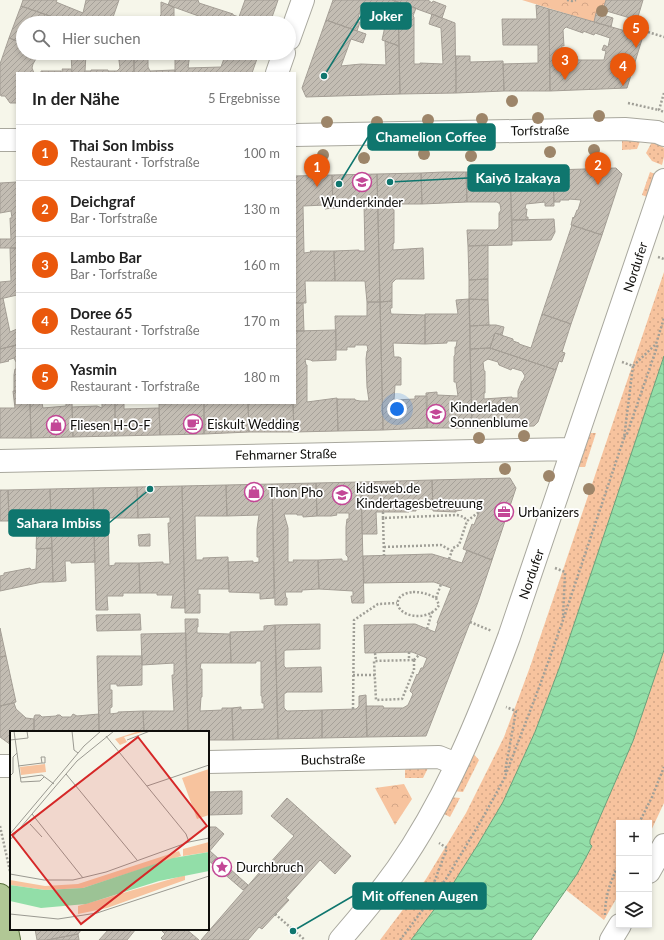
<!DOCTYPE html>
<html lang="de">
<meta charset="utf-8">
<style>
body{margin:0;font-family:Lato,sans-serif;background:#f6f6f6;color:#222}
.controls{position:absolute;right:12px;bottom:12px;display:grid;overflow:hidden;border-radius:0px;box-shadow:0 2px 6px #0003}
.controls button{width:36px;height:36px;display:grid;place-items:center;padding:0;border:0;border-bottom:1px solid #e0e0e0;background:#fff;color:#222;font:20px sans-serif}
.you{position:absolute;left:397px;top:409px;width:14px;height:14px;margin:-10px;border:3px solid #fff;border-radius:50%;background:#1a73e8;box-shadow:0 0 0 6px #1a73e833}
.badge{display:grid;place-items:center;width:26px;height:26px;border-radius:50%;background:#ea580c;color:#fff;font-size:13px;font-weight:700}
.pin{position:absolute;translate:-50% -33px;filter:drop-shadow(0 1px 2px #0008)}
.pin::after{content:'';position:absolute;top:21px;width:14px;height:12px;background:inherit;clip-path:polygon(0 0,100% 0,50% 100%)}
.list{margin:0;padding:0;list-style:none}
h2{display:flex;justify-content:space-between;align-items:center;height:52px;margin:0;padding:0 16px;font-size:17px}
h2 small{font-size:13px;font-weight:400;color:#767676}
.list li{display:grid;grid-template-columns:26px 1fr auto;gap:12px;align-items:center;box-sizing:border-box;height:56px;padding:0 16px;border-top:1px solid #e0e0e0}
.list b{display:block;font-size:15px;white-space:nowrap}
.list p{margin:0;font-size:13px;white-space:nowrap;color:#767676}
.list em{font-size:13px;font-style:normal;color:#767676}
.icon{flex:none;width:22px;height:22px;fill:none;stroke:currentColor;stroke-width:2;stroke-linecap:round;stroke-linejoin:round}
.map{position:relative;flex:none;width:664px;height:940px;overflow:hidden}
.search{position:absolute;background:#fff;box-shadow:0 2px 6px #0003;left:16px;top:16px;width:280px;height:44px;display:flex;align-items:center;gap:10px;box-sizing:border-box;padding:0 14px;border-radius:22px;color:#767676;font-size:15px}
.panel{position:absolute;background:#fff;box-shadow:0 2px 6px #0003;left:16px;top:72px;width:280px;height:332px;border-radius:0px}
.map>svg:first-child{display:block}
</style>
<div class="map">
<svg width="664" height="940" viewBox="0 0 664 940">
<defs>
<pattern id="grass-dots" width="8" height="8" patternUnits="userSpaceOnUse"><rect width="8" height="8" fill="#f7c39e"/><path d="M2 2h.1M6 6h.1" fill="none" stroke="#d3a687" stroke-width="1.8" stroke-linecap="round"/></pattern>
<pattern id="park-crowns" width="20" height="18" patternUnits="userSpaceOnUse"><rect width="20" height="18" fill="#f7c39e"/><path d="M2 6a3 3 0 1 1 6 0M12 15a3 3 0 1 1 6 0" fill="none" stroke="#d3a687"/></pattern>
<pattern id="water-waves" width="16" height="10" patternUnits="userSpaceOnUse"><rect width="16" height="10" fill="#92dea8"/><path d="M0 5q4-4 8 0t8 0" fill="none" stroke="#7dbd8f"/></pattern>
<pattern id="building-hatch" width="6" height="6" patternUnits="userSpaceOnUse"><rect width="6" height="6" fill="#c3bdb3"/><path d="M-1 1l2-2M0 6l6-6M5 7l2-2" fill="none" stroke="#a6a199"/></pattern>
</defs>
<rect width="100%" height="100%" fill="#f6f6ea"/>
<path fill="url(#grass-dots)" d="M641,139L637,149L622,150V140Z
M653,140L664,148V157L662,165L652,161L646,153Z
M650,172L658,175L650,198L642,195Z
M664,272V356L560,666L535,732L503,802L477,846L449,890L411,940H380L426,879L466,813L504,737L530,667Z
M586,433H596L585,467H575Z
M664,650V803L649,835V823H619V894L604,920L566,890L577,874L592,846L590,844V840L633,741Z
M471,751L479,760L463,792L453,791Z
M429,766L423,778H405V770L407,768Z
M450,797L460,798L450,817L442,813Z"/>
<path fill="url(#park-crowns)" d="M522,0H606L603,10L598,8L594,22Z
M404,784L412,799L395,825L375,788Z"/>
<path fill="url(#water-waves)" stroke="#6ba079" d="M664,356V650L633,741L590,840V844L592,846L577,874L531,940H411L449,890L477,846L503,802L535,732L560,666Z"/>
<path fill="url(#building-hatch)" stroke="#a49e95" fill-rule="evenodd" d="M23,0H57L56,2L83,13L86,0H119L111,23H70L21,6Z
M170,0H198L199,3L233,14V15L239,17L245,0H278L270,23H218L168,5Z
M333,0H392L398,2L399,46L382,40L384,31V15L380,10V11L362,4L357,22H360L357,31L326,20Z
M392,0H428L432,3L433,1L446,6L442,18Z
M606,0H643L637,20L603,10Z
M161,2L174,7V23H133V20L158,18L161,15Z
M398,2L416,8L413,16L414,17V64H420V63L443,64L441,28L429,24L432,14L455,23L456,93L400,94Z
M536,5L549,9L550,91H504L503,64L538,63V45H503L502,19H537Z
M21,6L70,23H23V43L9,38Z
M549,9L643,36L627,88L550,91ZM566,27L583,33V31L594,35L595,33L610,38L608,47L604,45L602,50L606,51L604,60H578L577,56H573V60H561V54H562V45L564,46L563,30Z
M596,13L613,18L611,27L594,22Z
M197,16L218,23H191L196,19Z
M326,20L366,34L363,43L351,39L341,66L361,64L386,65L385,41L399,46L400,94L306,97L302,88Z
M9,38L23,43V53H41L39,58L37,57L33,64L32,68L34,73H17V103H10L5,96H1L0,94V64Z
M71,53H88L86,54L85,71H91V70H108V71H117L120,68L118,53H134V73H72Z
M134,53H148V67L150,71L175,70V73H134Z
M175,53H190L188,68L221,67L226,53H259L252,73H175Z
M456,56H470V62L503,61L504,91L456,93Z
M62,69H71L72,73H35H41V71H63Z
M616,168L622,174L602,235L571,225L573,217L574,218L577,210H578L581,200L569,199V200H560V202H554L553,170Z
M553,170L554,206H545V202L526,204L525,209H527L526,217H528V220H512L510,171Z
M510,171L512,245L468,246L467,230H496L499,227V213L501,210L500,204L497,202H467L466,172Z
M444,172H466L467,202L422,204L421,173Z
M421,173L422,204H398V203H392V209L394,210V243L393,244V250L423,248L424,279H396L392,283V301L380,302L377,174Z
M377,174L380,302H367L365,281H335L334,251L359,250V251H365L364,204L342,205V208H333L332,175Z
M332,175L333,208L325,209V205L303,206L304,253L311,252L310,251H334L335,281H305L306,303H295V176Z
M17,182V248H0V239H11L10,218H12L11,211L0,213V183Z
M554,219L555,232L551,240L512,241V220Z
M572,225L602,235L571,324L542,314Z
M488,245V279L469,280L468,246Z
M10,248H17V295L0,299V282L11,281Z
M488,279V300L469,299V280Z
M3,298L10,332L17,329V345L0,349V299Z
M469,299L472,428H427L426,393L437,392V395L458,396L456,382H454V356L455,355V347H456L457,341H447V343L425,344V314H458L456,300Z
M469,299L488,300L489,325L470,326Z
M392,301V308H390L391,314L425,315V344L393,343L394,357H399L401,358V385H395L394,400L415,399V396H427V428L383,430L380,302Z
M367,302H380L383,430L338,431L337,399H355V400L360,401H369L367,387L366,359L367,351L368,350L367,345H355V347H347V350H336L335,316H367Z
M295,303H303L304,331H295Z
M542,314L571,324L562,352L565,353L562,362L559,361L556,370L490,348L495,333L513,339V341L519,343V344L531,348Z
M489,325H496L504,327L502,335L495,333L490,348L470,349V326Z
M336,330V360L312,361L311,360L305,359L306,365H307V402L337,398L338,431L294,432L293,403H295V331Z
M17,345V391H14V375L15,369H16V362L14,358L8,360L9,361L0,363V349Z
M490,348L556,370L538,422L534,426L472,428L470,349ZM488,359L498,362L499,365L511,370L512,368L522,371L525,376L523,381H522L518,391V398H512V397L484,399V393H485V371H484L483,362Z
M13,391H17V403H30L31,438H0V408H15Z
M30,403H42L43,408L66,406V403H72L73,437L31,438Z
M102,403H115V436L73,437L72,407L97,406L102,408Z
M115,403H124V409L159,408L160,435L115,436Z
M193,403H204V434L160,435L159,404Z
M204,403H248L249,432L204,434Z
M248,403L267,404L293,403L294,432H249Z
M510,478L516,488L492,560L463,549L472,524L474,525L479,512L475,507L461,508L462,510L456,511V512L433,511L432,480Z
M432,480L433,509H416V511H409V512H376L377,534H362L361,482Z
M361,482L364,603H352L351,596H353V591L319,589L318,560L342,559V561H348V557L346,555V527L347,519H349V513H336L337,515L331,516H317L316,483Z
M316,483L317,516L303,517V515H297V514H284L288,528V562H294L293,560H318L319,589L302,590V592H285L286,598H287V605H275L272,484Z
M272,484L274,598L260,599V593L229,592L228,562L253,561V563L259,562V557H257V529L259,515L227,516L226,485Z
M226,485L227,516H195L196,560H203V558L228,557L229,589H198V595L200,594V613H185L182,486Z
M182,486L185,608H171L173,595H157V593H140L139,563L163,562V564H170L168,523H170V517L138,518L137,487Z
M137,487L138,518H106V521L108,524L109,566L115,565V563H139L140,593H123V596H107L108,610H96L93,488Z
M93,488L94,515L69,516V514H62V521H64V536H74V534H94L95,562L71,563V561H65L66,581L53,582L50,489Z
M50,489L52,548L36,549L37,526H39V520L37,519H29V520L9,521L8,490Z
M0,490H8L9,521H0Z
M150,534V546H139L138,535Z
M52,548L53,582H42L0,591V576L4,575V573L30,568L31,570L36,569L37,549Z
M467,550L492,560L478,602L426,736L367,737L366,706H383L384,708H403L408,705L413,694L410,691L417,674L418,675L421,668H423L427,658L412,652L365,653L364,625L415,624L435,632L438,623H437L451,588L434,582L364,583L363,556L432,554L462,563Z
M140,614L141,630L97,631L96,615Z
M185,619H198V627H197V633L230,634L231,663H201L200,669H202V697H201L200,711L222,710V708H232L233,740H208V732H188Z
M320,624V649L286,650L284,651V666L286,668L321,667L322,692H287L284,694V708L287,711L322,710V738L278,739L275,625Z
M275,625L278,739L233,740L232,708L241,707V710L264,709V703H262V696H261V661H256V663H231L230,632L264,631V626Z
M0,628L6,656L0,657Z
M186,633L188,732H144L143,711H174L172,675H174V663L142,665L141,634Z
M6,656L16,702L0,706V657Z
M97,656H142V685L117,686V684H110V690H112V707L110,708V714L118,713V712L143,711L144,732H99Z
M366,695L367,737L322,738V710L356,709L359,706V696Z
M14,703L16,709L26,718L34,719V732H11V745L0,737V706Z
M73,714L77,716L99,714V732H34V717L35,715H40L42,717L56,716L57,715H60L62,717H71Z
M242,791V814L208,815V792Z
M287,798L351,856L335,874L320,860L286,898L289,900L262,929L259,927L248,940H201L259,873L260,874L294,836L271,816Z
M208,827H216L224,834L208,853Z
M210,851L248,885L243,890L208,860V853Z
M35,929H82L78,934L47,940H37Z
M109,929H136L127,940H99Z
M160,929H186L199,940H163L161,938L165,934Z
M78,934L79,940H47Z"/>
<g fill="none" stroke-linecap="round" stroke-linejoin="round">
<defs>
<path id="minor" d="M289,39L303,0
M277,73L284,53
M295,135L625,129L657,132L664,135
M0,140H17
M0,461L573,449
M208,762L439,757L456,764
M0,766H11
M649,872L664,845
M340,940C360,917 379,894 397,869C446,799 479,718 509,637L664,180
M611,940L620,925"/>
<path id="major" d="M0,895L9,940"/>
</defs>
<use href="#minor" stroke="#a9a89e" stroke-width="24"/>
<use href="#major" stroke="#566e37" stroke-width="24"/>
<path stroke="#a09f97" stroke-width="2.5" stroke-dasharray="2 2" stroke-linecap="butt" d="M567,0L572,1L576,0
M648,32L664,37
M664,93L659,110L664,112
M628,103L659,110
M658,257L664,259
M622,362L633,366L656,344L664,318
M624,437L627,434L657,347L656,344
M383,512V518L457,515L464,517L467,521
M383,518L384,555
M384,547L441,545L452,551
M449,559L453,548L459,545L467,521L479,512
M555,568L565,572L563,618
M413,592C422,592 428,594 436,598L439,605C432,619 405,620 398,606C396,596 405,593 413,592Z
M436,598L441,584
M470,622L492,631
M427,629L432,612
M409,652V660
M375,653L376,661
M414,660V670L402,699L376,700L374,661Z
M414,660L419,655
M353,675H375
M353,709L354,620L378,604L397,603
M505,772L516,711L506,707
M639,823L652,797L664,767
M0,826L11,876
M426,904L447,848L439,843
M275,914L305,940
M605,915C605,896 611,880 619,864
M400,940L446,879L481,821L504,779L540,685L562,623L624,438L633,366"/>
<use href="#minor" stroke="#fff" stroke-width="22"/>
<use href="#major" stroke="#b1c795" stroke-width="22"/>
</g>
<g fill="#9d8569">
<circle cx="602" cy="11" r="6"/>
<circle cx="512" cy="101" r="6"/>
<circle cx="599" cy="116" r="6"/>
<circle cx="538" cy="118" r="6"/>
<circle cx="482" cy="119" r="6"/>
<circle cx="428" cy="120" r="6"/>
<circle cx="327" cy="122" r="6"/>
<circle cx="377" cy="122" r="6"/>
<circle cx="594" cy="150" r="6"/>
<circle cx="550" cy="152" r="6"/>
<circle cx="424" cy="154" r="6"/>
<circle cx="323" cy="155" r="6"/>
<circle cx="471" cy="156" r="6"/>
<circle cx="364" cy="158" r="6"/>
<circle cx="524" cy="436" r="6"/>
<circle cx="479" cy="438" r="6"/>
<circle cx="505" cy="469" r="6"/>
<circle cx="549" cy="476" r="6"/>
<circle cx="589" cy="489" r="6"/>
</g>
<defs>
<symbol id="school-ring" viewBox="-11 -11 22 22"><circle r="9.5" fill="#fff" stroke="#c34796" stroke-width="1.5"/><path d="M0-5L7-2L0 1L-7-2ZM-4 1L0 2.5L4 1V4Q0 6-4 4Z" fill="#c34796"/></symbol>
<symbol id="cafe-ring" viewBox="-11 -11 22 22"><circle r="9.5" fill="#fff" stroke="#c34796" stroke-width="1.5"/><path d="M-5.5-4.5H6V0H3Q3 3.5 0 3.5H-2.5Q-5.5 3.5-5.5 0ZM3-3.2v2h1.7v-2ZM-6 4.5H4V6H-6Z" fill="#c34796"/></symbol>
<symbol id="shop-ring" viewBox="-11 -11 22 22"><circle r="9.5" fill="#fff" stroke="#c34796" stroke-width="1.5"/><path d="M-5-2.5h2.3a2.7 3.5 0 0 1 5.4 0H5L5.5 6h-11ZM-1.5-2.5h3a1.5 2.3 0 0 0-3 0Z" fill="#c34796"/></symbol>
<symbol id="office-ring" viewBox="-11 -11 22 22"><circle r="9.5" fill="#fff" stroke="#c34796" stroke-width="1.5"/><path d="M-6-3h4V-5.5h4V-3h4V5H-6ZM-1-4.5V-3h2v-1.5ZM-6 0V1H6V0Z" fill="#c34796"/></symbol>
<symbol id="sight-ring" viewBox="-11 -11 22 22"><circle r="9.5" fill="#fff" stroke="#c34796" stroke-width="1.5"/><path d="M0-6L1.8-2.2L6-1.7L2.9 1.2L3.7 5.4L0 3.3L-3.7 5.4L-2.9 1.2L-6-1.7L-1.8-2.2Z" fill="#c34796"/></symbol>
</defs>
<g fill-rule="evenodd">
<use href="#school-ring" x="351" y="171" width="22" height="22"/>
<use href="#school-ring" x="425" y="403" width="22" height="22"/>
<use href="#cafe-ring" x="182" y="413" width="22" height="22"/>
<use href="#shop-ring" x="45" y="414" width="22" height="22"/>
<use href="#shop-ring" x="243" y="481" width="22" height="22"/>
<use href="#school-ring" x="331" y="484" width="22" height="22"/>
<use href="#office-ring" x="493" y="501" width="22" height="22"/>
<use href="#sight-ring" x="211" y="856" width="22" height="22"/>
</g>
<g text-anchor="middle" stroke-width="3.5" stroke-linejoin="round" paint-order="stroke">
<g font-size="13" fill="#0f0e0b" stroke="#fff">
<text transform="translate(540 130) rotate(-1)" y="5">Torfstraße</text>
<text transform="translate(635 267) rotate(-72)" y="5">Nordufer</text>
<text transform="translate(286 454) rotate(-1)" y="5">Fehmarner Straße</text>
<text transform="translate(531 574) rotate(-71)" y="5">Nordufer</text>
<text transform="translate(333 759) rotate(-1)" y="5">Buchstraße</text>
</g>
<g font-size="13" fill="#0f0e0b" stroke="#fff" text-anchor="start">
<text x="362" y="207" text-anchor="middle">Wunderkinder</text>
<text x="450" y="412">Kinderladen<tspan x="450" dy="15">Sonnenblume</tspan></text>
<text x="207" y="429">Eiskult Wedding</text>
<text x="70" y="430">Fliesen H-O-F</text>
<text x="356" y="493">kidsweb.de<tspan x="356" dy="15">Kindertagesbetreuung</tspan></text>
<text x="268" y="497">Thon Pho</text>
<text x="518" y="517">Urbanizers</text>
<text x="236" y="872">Durchbruch</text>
</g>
</g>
<g transform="translate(10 731)">
<rect width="199" height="199" fill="#f6f6ea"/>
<path d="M129,0H136L114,6L117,11L110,14L105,8ZM169,120L171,125L73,157L35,159L0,154V149L35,155L68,153ZM175,144V149L97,177L68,183V175Z" fill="#f7c39e"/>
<path d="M35,33L36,41L11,44L10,36ZM199,38V84L187,88L172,47ZM199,111V121L173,125V118Z" fill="#f7c39e"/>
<path d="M199,121V140L149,150L76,173L31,177L0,170V154L35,159L73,157L163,127Z" fill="#92dea8"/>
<path fill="none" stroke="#9a9991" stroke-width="1" d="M4,0L11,51L30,50L34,46M62,0L64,19L68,22M96,5L176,103L179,111M0,9L18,7L17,0M117,9L140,0M8,35L32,32H35V26H31L32,32M56,43L127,129M0,45L3,42V26L7,22M10,47L32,44L44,53M137,55L199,34M22,83L73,147M20,93L32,106M0,103L74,15L91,0M0,109L67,30L104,0M0,143L34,149H63L96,141L179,111L199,107M0,183L48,188L87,182L199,145"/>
<path fill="#d62828" fill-opacity="0.15" stroke="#d62828" stroke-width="2" d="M128,6L197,95L71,193L2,104Z"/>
<rect width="199" height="199" fill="none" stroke="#0f0e0b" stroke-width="2"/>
</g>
<path fill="none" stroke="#0f766e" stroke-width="1.5" d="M324 76L361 16M339 184L368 137M390 182L468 178M150 489L109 523M293 931L353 896"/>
<g fill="#0f766e" stroke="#fff" stroke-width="1.5">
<circle cx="324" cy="76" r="4"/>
<circle cx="339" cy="184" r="4"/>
<circle cx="390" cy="182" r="4"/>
<circle cx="150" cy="489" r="4"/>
<circle cx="293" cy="931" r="4"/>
</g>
<g fill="#0f766e" stroke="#0f766e" stroke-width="1.5">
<rect x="361" y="3" width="50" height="26" rx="4"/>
<rect x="368" y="124" width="127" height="26" rx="4"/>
<rect x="468" y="165" width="101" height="26" rx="4"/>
<rect x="9" y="510" width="100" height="26" rx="4"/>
<rect x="353" y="883" width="133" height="26" rx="4"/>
</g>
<g font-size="14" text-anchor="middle" font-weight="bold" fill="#fff">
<text x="386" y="21">Joker</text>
<text x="431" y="142">Chamelion Coffee</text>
<text x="518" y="183">Kaiyō Izakaya</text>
<text x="59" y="528">Sahara Imbiss</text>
<text x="420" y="901">Mit offenen Augen</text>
</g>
</svg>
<div class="controls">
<button>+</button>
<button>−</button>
<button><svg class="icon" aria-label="layers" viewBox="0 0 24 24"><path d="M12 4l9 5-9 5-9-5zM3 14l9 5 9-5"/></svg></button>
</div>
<div class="you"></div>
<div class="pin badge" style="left:317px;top:187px">1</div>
<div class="pin badge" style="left:598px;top:185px">2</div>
<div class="pin badge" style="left:565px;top:80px">3</div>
<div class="pin badge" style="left:623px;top:86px">4</div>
<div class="pin badge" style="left:636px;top:48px">5</div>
<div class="search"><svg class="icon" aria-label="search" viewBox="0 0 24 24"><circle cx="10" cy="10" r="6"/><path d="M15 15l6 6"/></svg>Hier suchen</div>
<section class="panel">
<h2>In der Nähe<small>5 Ergebnisse</small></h2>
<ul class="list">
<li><span class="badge">1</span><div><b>Thai Son Imbiss</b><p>Restaurant · Torfstraße</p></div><em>100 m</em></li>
<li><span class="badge">2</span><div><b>Deichgraf</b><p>Bar · Torfstraße</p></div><em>130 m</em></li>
<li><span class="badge">3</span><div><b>Lambo Bar</b><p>Bar · Torfstraße</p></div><em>160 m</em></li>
<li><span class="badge">4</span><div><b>Doree 65</b><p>Restaurant · Torfstraße</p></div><em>170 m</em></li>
<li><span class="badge">5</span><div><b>Yasmin</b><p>Restaurant · Torfstraße</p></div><em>180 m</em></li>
</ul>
</section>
</div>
